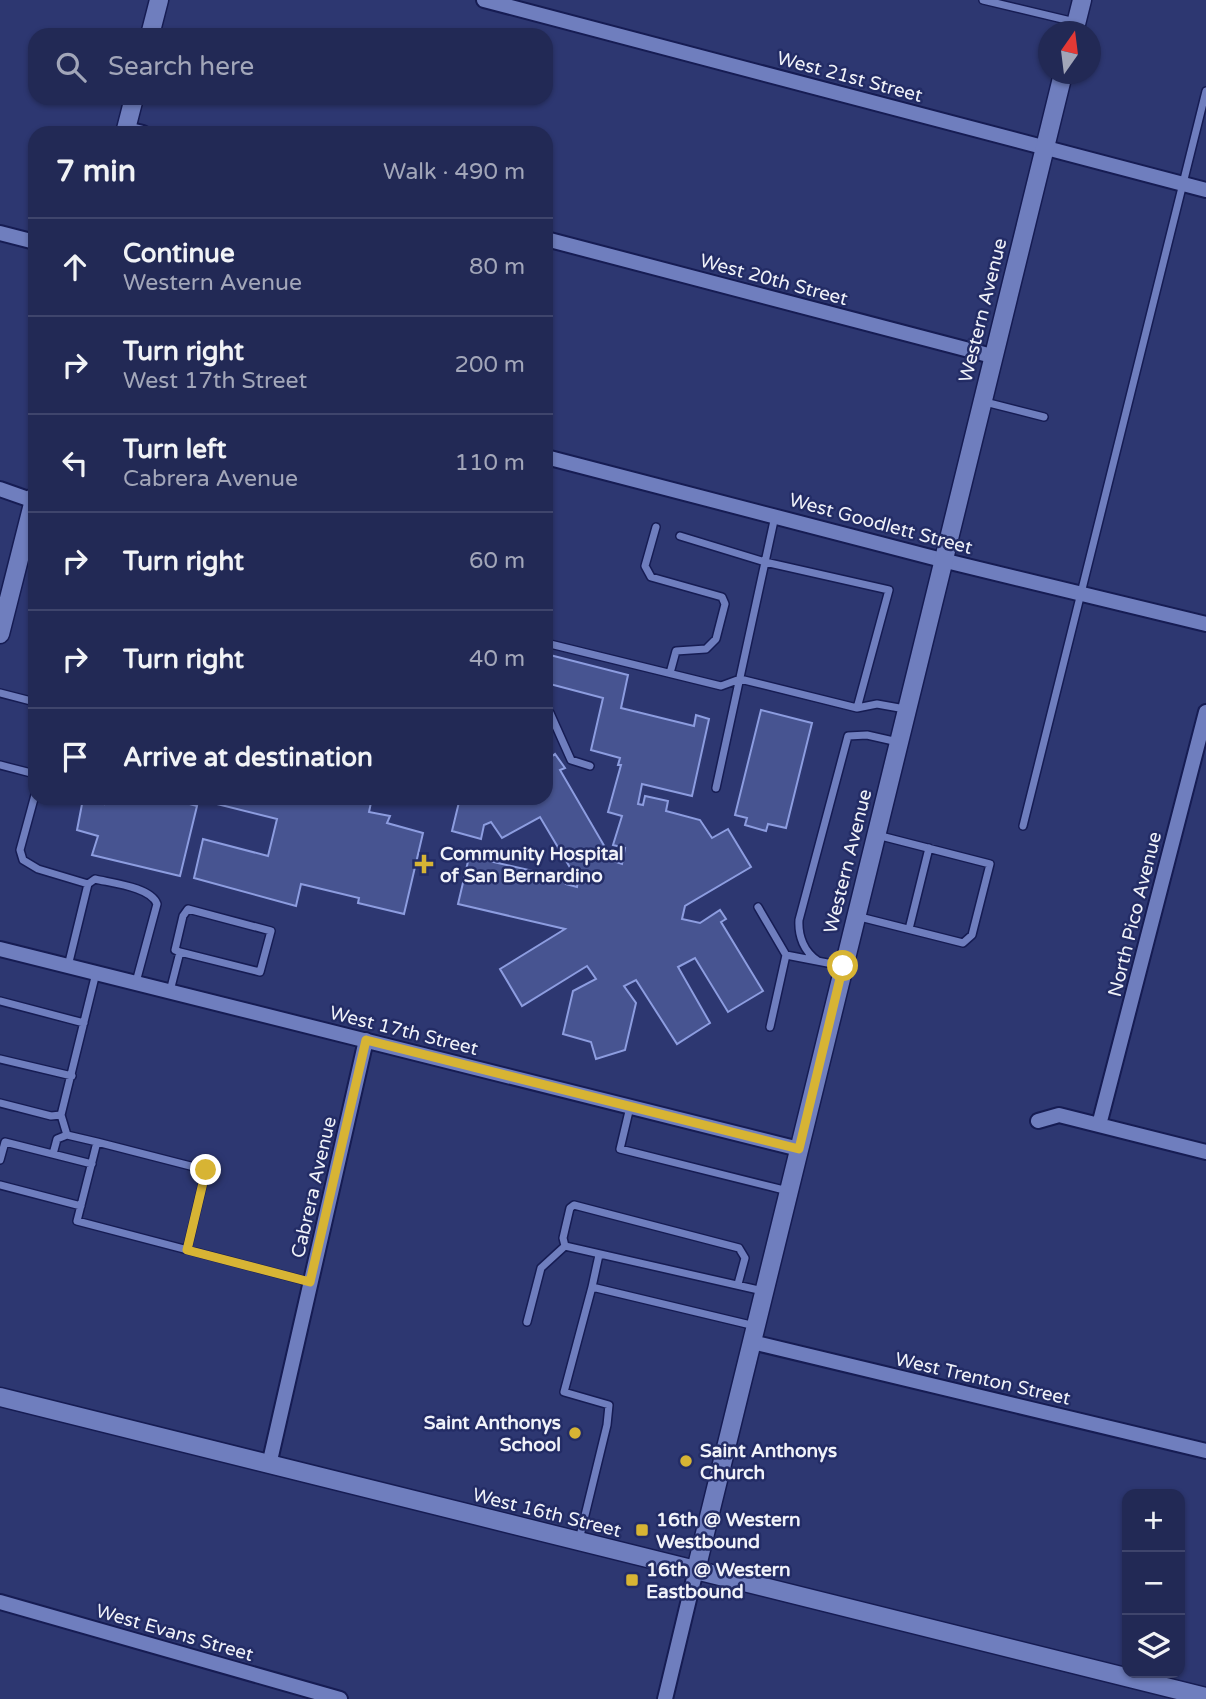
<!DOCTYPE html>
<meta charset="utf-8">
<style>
body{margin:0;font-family:"Varela Round",sans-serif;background:#2e355f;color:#f1f3f6}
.controls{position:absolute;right:21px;bottom:21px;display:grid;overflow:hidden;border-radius:14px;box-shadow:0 2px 5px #0004}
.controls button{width:63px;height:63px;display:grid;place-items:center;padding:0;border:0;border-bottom:2px solid #3f456c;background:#222955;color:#f1f3f6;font:35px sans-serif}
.compass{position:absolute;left:1038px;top:21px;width:63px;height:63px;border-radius:50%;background:#222955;box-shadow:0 2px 5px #0004;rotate:14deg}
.stop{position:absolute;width:21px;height:21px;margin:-16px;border:5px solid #d7b434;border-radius:50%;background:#fff}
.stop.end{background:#d7b434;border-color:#fff;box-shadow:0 2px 7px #0008}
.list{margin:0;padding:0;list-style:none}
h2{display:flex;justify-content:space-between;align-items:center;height:91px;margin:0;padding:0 28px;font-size:30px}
h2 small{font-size:23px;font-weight:400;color:#a2a6b9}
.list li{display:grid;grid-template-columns:46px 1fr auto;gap:21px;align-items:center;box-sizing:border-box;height:98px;padding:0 28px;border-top:2px solid #3f456c}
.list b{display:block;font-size:26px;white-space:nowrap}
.list p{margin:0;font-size:23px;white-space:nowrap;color:#a2a6b9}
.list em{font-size:23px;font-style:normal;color:#a2a6b9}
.icon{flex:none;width:38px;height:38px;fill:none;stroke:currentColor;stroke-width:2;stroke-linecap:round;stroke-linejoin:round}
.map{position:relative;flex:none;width:1206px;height:1699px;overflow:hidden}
.search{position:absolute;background:#222955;box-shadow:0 2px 5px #0004;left:28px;top:28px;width:525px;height:77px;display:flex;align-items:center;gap:18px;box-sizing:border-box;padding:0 24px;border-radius:21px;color:#a2a6b9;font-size:26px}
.panel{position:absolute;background:#222955;box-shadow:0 2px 5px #0004;left:28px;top:126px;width:525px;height:679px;border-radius:21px}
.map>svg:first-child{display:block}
</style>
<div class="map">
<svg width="1206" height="1699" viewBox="0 0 1206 1699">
<rect width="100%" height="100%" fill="#2d3771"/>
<path fill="#475491" stroke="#8d9de0" stroke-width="2" d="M546,654L628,675L621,708L694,726L696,715L709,719L692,796L642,784L638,804L643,805L645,796L668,801L666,811L700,820L712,838L728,829L751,867L685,906L682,919L700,923L720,910L726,919L721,922L763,991L728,1012L695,958L678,967L710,1023L677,1044L636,980L624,986L636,1003L625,1050L596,1059L591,1042L563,1034L573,991L596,979L587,966L522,1006L500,969L565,929L458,904L470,853L490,857L489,861L568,879L566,884L577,887L578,881L540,817L502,838L491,822L484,825L481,839L452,831L460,798H546V750L551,757L555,754L565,768L560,770L613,861L622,864L625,848L613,845L622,816L608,812L621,765H618L620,758L591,750L603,698L546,683Z
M761,710L812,723L786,828L768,824L766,831L745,825L747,818L735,815Z
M105,798H183L182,802L197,806L180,876L92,855L98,836L77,830L83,799L104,804Z
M214,798H372L369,812L390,816L387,823L423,833L404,914L358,903L359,898L301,884L296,906L194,878L203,839L268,856L277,819L213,803Z"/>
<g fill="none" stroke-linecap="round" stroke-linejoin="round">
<defs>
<path id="service" d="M983,0L1075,22
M985,402L1044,417
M656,527L645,566L651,577L722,597L725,604L716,639L706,649L676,651L670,673
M680,536L765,562L889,590L857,708
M546,643L721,686L740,679L857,708L877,704L905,709
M0,693L35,702
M546,711L550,713L571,760L590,766
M0,765L35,774
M716,788L775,516
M35,795L20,850L23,860L38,869L88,884
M1023,826L1206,91
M758,907L786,955
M856,916L963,943L972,935L990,864L877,835
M909,929L929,848
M818,961C804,952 798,936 799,920L848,736L867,735L898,742
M68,966L88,884L95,879C111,883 151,887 157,904L136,982
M170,991L180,952L175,950L183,916L188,909L271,931L260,972L180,952
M0,1001L84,1023
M770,1027L786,955L843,966
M0,1059L72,1076
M0,1103L51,1116L61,1115L96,973
M630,1107L620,1149L788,1191
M61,1115L67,1135L97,1142
M53,1154L57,1139L67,1135
M0,1160L5,1142L92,1164
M0,1185L81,1206
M565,1246L763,1291
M187,1250L206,1170L97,1142L77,1221L310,1282
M592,1287L599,1255
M527,1322L541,1268L565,1246L563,1238L570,1208L574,1205L739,1248L745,1258L738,1284
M579,1540L607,1425L609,1405L564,1392L592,1287L755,1326"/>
<path id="minor" d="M484,0L1206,190
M126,129L143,133
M0,233L35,242
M546,239L992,356
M546,457L942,560L1206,624
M0,489L34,501
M0,949L799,1149
M1038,1121L1059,1115L1206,1152
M1099,1125L1206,712
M752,1342L1206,1451
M269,1465L366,1040
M0,1602L340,1699
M665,1699L696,1570"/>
<path id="tertiary" d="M1074,32L1082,0
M150,35L159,0
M125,133L134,98
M0,634L35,496
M0,1397L1206,1697
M696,1570L1063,74"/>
</defs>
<use href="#service" stroke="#161c53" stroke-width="10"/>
<use href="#minor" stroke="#161c53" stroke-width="18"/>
<use href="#tertiary" stroke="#161c53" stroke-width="21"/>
<use href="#service" stroke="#6f7ebe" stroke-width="7"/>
<use href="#minor" stroke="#6f7ebe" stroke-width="14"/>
<use href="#tertiary" stroke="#6f7ebe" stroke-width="18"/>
</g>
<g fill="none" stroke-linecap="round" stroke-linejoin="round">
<path stroke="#d7b434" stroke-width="9" d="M206,1170L187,1250L310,1282L366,1040L799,1149L843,966"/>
</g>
<g fill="#d7b434" stroke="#232c65" stroke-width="2.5">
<path d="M420.5 853.5h7v7h7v7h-7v7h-7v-7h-7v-7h7z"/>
<circle cx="575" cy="1433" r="7"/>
<circle cx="686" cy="1461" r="7"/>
<rect x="635" y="1523" width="14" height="14" rx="3.5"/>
<rect x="625" y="1573" width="14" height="14" rx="3.5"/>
</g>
<g text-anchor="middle" stroke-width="5" stroke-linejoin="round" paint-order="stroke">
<g font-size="19" fill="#f0f2f9" stroke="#232c65">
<text transform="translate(850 76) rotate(15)" y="7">West 21st Street</text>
<text transform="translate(774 279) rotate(15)" y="7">West 20th Street</text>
<text transform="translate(982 310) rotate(-76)" y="7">Western Avenue</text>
<text transform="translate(881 523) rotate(15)" y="7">West Goodlett Street</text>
<text transform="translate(847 861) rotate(-76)" y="7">Western Avenue</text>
<text transform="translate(1134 914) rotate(-76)" y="7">North Pico Avenue</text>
<text transform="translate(404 1030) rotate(14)" y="7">West 17th Street</text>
<text transform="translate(313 1187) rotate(-77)" y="7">Cabrera Avenue</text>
<text transform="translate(983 1378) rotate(13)" y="7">West Trenton Street</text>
<text transform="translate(547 1512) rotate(14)" y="7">West 16th Street</text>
<text transform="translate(175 1632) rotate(16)" y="7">West Evans Street</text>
</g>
<g font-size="19" font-weight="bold" fill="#f0f2f9" stroke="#232c65" text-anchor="start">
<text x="440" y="860">Community Hospital<tspan x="440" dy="22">of San Bernardino</tspan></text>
<text x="561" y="1429" text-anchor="end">Saint Anthonys<tspan x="561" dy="22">School</tspan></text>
<text x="700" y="1457">Saint Anthonys<tspan x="700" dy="22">Church</tspan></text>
<text x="656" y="1526">16th @ Western<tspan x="656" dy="22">Westbound</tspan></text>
<text x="646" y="1576">16th @ Western<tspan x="646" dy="22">Eastbound</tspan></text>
</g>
</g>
</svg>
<div class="controls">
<button>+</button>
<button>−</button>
<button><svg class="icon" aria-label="layers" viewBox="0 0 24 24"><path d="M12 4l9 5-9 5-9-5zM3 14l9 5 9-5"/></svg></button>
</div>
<svg class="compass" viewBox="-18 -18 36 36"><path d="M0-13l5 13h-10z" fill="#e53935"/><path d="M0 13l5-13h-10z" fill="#a2a6b9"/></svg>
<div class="stop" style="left:843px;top:966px"></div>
<div class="stop end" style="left:206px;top:1170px"></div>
<div class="search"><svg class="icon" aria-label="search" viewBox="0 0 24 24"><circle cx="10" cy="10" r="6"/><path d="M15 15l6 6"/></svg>Search here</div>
<section class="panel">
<h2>7 min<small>Walk · 490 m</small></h2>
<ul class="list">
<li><svg class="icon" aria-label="ahead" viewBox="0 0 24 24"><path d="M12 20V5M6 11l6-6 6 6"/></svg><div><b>Continue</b><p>Western Avenue</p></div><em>80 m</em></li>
<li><svg class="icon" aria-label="right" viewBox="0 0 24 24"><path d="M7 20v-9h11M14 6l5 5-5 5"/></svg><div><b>Turn right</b><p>West 17th Street</p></div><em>200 m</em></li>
<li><svg class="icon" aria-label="left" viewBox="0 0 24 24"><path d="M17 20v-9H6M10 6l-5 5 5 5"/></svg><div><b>Turn left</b><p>Cabrera Avenue</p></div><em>110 m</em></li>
<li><svg class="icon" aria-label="right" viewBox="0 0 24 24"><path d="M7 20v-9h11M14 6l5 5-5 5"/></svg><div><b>Turn right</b></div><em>60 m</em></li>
<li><svg class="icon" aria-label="right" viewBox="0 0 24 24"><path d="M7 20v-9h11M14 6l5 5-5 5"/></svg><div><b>Turn right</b></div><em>40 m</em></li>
<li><svg class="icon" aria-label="arrive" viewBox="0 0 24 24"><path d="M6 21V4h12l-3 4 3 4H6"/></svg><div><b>Arrive at destination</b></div></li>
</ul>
</section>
</div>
